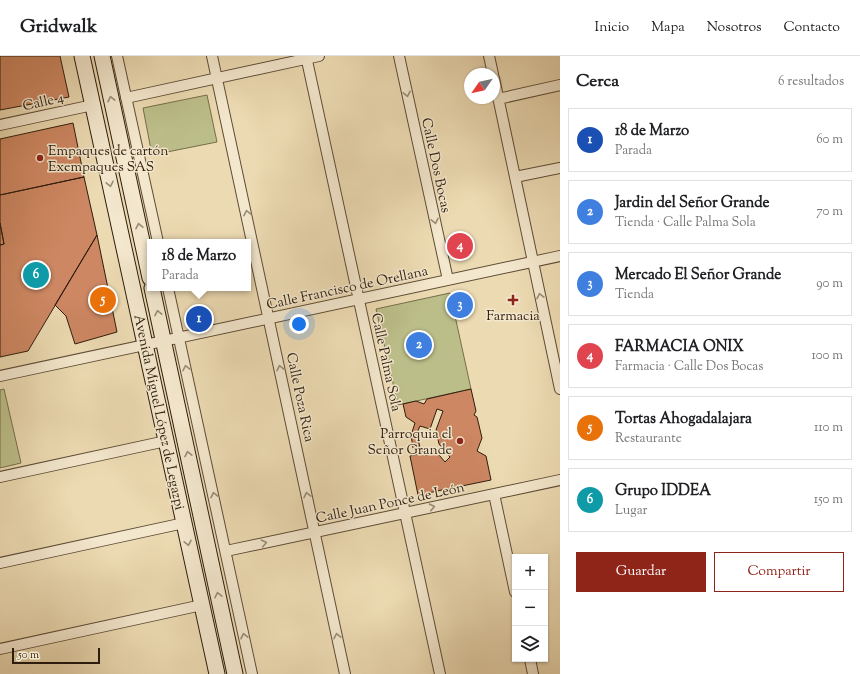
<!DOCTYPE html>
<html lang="es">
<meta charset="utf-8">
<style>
body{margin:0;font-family:"Sorts Mill Goudy",serif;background:#f2f2f2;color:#202124}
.controls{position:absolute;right:12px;bottom:12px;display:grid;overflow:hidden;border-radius:0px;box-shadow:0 1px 3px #0004}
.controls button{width:36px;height:36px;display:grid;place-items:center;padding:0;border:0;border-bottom:1px solid #e0e0e0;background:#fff;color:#202124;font:20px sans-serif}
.compass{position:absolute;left:464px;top:12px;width:36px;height:36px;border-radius:50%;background:#fff;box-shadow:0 1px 3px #0004;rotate:236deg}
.scale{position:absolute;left:12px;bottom:10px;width:88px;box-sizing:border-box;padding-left:4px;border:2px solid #2e1d0d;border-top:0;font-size:11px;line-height:14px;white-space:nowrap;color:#2e1d0d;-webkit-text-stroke:3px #f3e7cd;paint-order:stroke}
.you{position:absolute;left:299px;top:268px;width:14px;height:14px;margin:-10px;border:3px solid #fff;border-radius:50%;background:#1a73e8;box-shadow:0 0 0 6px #1a73e833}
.badge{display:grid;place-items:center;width:26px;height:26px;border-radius:50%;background:#8f2418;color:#fff;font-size:13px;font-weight:700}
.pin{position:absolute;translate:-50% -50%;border:2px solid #fff;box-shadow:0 1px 4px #0006}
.popup{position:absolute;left:147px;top:183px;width:104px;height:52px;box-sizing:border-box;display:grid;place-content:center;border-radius:0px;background:#fff;filter:drop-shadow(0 1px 3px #0005);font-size:13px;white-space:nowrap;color:#757577}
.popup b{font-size:15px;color:#202124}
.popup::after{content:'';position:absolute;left:50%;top:100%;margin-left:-8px;border:8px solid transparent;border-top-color:#fff}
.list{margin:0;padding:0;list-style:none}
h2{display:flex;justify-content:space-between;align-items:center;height:52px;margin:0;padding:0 16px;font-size:17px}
h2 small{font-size:13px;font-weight:400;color:#757577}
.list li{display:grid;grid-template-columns:26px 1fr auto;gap:12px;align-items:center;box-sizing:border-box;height:64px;margin:0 8px 8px;padding:0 8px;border:1px solid #e0e0e0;border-radius:0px}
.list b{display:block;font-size:15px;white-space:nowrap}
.list p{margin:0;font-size:13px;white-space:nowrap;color:#757577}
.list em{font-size:13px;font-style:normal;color:#757577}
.actions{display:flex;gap:8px;padding:12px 16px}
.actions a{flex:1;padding:9px 0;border:1px solid #8f2418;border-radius:0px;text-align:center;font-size:14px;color:#8f2418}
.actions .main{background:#8f2418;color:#fff}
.icon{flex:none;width:22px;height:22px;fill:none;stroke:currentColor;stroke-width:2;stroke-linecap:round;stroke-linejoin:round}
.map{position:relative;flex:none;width:560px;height:618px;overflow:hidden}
header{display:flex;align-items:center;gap:24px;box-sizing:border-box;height:56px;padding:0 20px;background:#fff;border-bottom:1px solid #e0e0e0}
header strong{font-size:19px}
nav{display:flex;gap:22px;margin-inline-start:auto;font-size:14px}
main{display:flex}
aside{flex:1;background:#fff}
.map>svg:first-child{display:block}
</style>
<header>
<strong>Gridwalk</strong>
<nav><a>Inicio</a><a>Mapa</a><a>Nosotros</a><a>Contacto</a></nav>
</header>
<main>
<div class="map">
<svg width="560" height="618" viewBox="0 0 560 618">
<rect width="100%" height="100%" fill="#ecdab2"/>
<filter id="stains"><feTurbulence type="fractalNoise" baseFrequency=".005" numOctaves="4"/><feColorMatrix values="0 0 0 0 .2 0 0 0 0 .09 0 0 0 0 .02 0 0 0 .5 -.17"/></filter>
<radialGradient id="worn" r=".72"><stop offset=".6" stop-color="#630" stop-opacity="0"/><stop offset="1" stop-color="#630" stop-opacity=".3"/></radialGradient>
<path fill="#bcbe89" stroke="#756e4b" d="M207,39L217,86L152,99L143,52Z
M450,237L471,333L398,349L376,253Z
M4,333L21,407L0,412V334Z"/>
<path fill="#cd8762" stroke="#2e1d0d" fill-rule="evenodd" d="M0,0H60L69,41L0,54Z
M73,67L84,121L0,139V83Z
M84,121L97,179L28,295L0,301V189L4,188L0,167V139Z
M0,167L4,188L0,189Z
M97,179L117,276L75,288L66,260L55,249Z
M471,333L476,355L474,359L477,361L482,382L477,395L486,400L491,424L418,439L410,400L418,398L413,392L411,379L415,367L406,361L403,348L416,345L424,348L427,343ZM437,353L443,355L436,374L439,388L450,401L445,406L434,393L426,400L420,392L417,377L420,370L430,373Z"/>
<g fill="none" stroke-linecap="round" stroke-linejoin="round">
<defs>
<path id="street" d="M117,0L158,186
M212,0L345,618
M306,0L440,618
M399,0L448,224
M489,0L493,18
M494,22L560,333
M126,42L319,0
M498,43L560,29
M0,69L93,49
M515,121L560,112
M168,232L252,618
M0,320L560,200
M0,421L166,385
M494,438L515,536
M226,495L560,424
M0,507L184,467
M0,593L202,549
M530,603L533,618"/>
<path id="secondary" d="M82,0L217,618
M102,0L150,222
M152,232L235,618"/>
</defs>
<use href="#street" stroke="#5e4c36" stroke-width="12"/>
<use href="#secondary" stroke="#2e1d0d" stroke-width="17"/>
<use href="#street" stroke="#f3e7cd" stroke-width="10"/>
<use href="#secondary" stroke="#f3e7cd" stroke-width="15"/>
</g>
<defs><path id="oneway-chevron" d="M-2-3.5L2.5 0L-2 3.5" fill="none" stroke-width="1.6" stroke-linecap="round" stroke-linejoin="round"/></defs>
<g stroke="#9a8c77">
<use href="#oneway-chevron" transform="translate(407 38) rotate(78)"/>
<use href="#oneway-chevron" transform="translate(111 43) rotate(-102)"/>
<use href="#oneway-chevron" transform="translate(110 128) rotate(78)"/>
<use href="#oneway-chevron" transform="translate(247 157) rotate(-102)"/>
<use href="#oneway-chevron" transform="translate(435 165) rotate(78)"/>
<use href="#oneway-chevron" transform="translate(139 170) rotate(-102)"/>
<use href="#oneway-chevron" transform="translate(540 240) rotate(-102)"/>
<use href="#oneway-chevron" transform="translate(158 257) rotate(-102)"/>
<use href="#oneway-chevron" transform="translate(186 312) rotate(-102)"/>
<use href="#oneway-chevron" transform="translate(280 312) rotate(-102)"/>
<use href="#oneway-chevron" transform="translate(188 398) rotate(-102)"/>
<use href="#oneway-chevron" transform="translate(214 439) rotate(-102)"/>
<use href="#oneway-chevron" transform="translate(307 439) rotate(-102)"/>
<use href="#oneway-chevron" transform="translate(432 451) rotate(-12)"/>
<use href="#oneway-chevron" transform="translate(188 487) rotate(78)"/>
<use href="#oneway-chevron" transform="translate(264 487) rotate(-12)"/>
<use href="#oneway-chevron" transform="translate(218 539) rotate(-102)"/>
<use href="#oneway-chevron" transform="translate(244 580) rotate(-102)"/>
<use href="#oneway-chevron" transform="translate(337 580) rotate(-102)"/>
</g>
<g fill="#8f2418" stroke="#f3e7cd" stroke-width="1.5">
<circle cx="40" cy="102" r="4"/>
<path d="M511 238h4v4h4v4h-4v4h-4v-4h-4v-4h4z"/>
<circle cx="460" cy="385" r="4"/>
</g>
<g text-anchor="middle" stroke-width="3" stroke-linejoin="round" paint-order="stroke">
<g font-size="14" fill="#2e1d0d" stroke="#f3e7cd">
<text transform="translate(43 45) rotate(-13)" y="5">Calle 4</text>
<text transform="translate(437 109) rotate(78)" y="5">Calle Dos Bocas</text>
<text transform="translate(347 231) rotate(-12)" y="5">Calle Francisco de Orellana</text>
<text transform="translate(387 306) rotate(78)" y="5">Calle Palma Sola</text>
<text transform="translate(301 341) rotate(78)" y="5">Calle Poza Rica</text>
<text transform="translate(160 356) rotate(78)" y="5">Avenida Miguel López de Legazpi</text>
<text transform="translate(390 446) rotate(-12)" y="5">Calle Juan Ponce de León</text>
</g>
<g font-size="14" fill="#2e1d0d" stroke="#f3e7cd" text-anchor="start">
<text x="48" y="99">Empaques de cartón<tspan x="48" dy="16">Exempaques SAS</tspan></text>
<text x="513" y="264" text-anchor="middle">Farmacia</text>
<text x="452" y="382" text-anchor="end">Parroquia el<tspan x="452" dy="16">Señor Grande</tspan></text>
</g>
</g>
<rect width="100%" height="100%" filter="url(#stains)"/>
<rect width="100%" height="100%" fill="url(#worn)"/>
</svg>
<div class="controls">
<button>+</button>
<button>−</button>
<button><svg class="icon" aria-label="layers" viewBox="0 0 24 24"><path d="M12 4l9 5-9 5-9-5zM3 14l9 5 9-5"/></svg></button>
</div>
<svg class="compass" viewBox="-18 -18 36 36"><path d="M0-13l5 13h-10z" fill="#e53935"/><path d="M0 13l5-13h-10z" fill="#757577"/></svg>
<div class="scale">50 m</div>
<div class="you"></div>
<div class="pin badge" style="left:199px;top:263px;background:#1a4fb4">1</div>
<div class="popup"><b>18 de Marzo</b>Parada</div>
<div class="pin badge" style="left:419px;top:289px;background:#3f7fe0">2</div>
<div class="pin badge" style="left:460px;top:249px;background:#3f7fe0">3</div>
<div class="pin badge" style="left:460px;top:190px;background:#e0444e">4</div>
<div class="pin badge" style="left:103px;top:244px;background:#e8710a">5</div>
<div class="pin badge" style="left:36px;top:219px;background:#0f9aa8">6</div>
</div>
<aside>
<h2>Cerca<small>6 resultados</small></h2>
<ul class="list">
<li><span class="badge" style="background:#1a4fb4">1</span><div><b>18 de Marzo</b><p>Parada</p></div><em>60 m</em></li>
<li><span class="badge" style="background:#3f7fe0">2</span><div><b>Jardin del Señor Grande</b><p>Tienda · Calle Palma Sola</p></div><em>70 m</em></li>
<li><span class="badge" style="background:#3f7fe0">3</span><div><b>Mercado El Señor Grande</b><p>Tienda</p></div><em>90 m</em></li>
<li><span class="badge" style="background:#e0444e">4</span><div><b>FARMACIA ONIX</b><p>Farmacia · Calle Dos Bocas</p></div><em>100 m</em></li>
<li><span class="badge" style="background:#e8710a">5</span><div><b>Tortas Ahogadalajara</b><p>Restaurante</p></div><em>110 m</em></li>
<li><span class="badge" style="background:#0f9aa8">6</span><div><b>Grupo IDDEA</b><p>Lugar</p></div><em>150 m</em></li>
</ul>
<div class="actions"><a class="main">Guardar</a><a>Compartir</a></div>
</aside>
</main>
